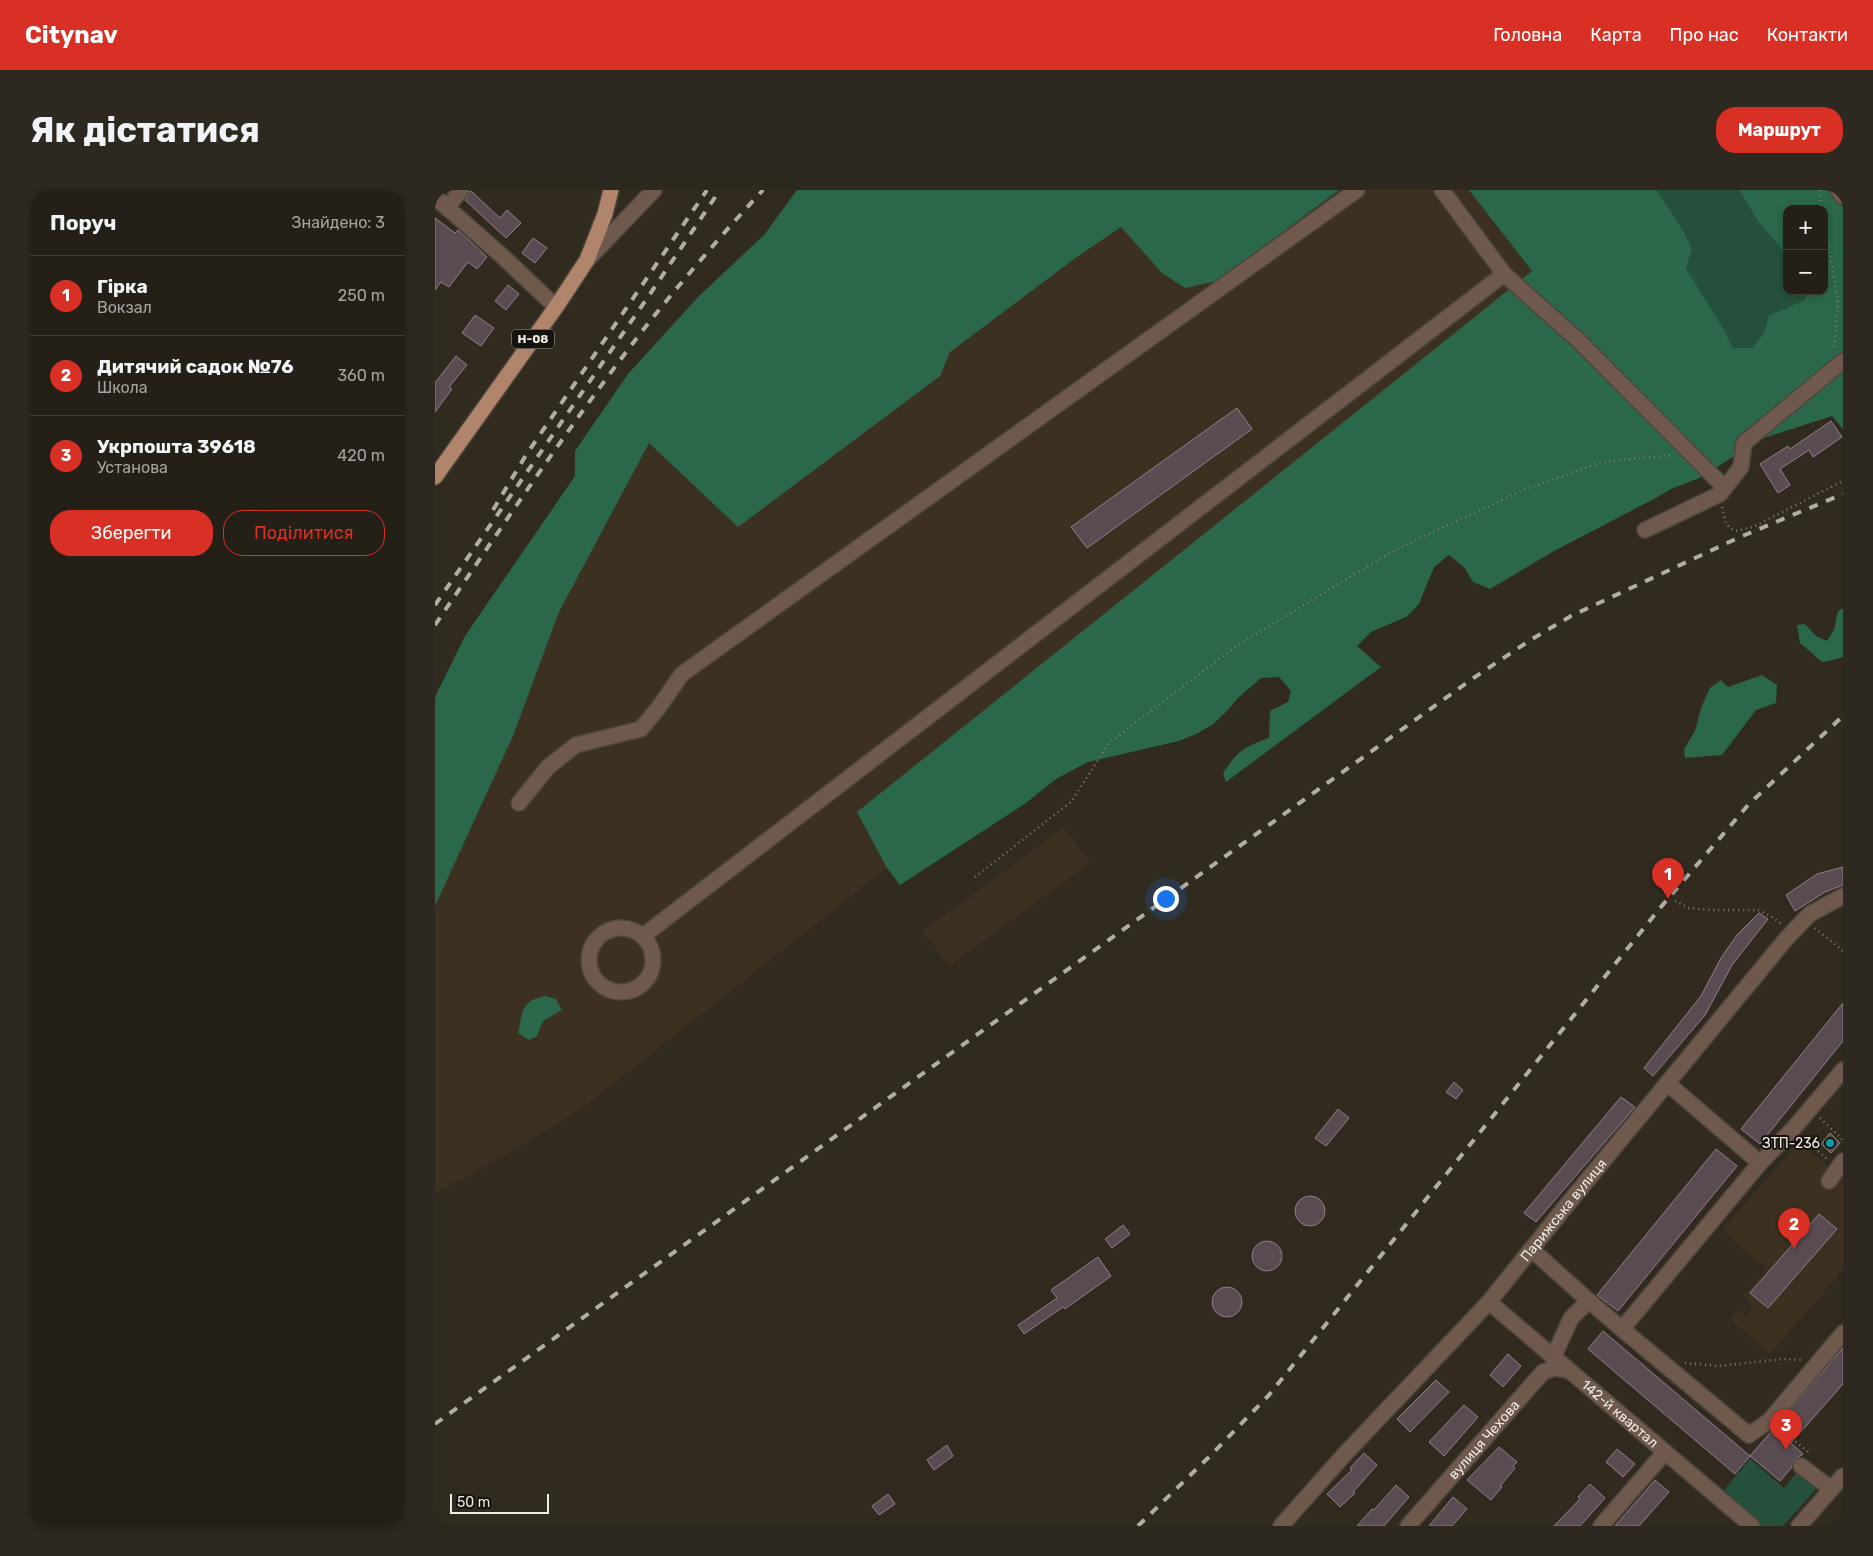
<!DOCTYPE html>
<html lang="uk">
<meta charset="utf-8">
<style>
body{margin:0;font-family:Rubik,sans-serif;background:#2d2820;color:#f1f3f6}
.controls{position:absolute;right:15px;top:15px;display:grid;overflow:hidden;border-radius:10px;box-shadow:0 2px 8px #0003}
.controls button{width:45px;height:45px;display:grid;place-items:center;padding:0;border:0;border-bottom:1px solid #423e36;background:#252017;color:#f1f3f6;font:25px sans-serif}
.scale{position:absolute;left:15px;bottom:12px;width:99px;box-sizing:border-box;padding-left:5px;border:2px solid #efebe4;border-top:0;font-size:14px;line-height:18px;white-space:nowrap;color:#efebe4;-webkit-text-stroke:4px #16130e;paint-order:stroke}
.you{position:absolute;left:730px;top:708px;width:18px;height:18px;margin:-12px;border:4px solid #fff;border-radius:50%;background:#1a73e8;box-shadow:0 0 0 8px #1a73e833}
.badge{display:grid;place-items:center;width:32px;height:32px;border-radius:50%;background:#d93025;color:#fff;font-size:16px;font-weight:700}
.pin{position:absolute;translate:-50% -41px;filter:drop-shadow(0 1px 2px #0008)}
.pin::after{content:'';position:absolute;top:26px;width:18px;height:15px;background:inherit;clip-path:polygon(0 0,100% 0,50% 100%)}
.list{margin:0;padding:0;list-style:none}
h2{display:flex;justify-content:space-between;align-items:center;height:65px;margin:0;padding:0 20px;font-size:21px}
h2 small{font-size:16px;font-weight:400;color:#a3a3a1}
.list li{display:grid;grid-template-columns:32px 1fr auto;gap:15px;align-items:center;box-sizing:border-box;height:80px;padding:0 20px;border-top:1px solid #423e36}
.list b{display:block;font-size:19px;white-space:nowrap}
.list p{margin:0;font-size:16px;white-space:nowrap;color:#a3a3a1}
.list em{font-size:16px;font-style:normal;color:#a3a3a1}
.actions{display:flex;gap:10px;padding:15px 20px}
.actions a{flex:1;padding:11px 0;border:1px solid #d93025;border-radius:20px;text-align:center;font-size:18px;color:#d93025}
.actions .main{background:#d93025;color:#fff}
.map{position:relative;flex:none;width:1408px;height:1336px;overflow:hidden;border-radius:20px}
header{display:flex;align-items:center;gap:30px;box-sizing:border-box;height:70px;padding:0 25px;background:#d93025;color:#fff}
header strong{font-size:24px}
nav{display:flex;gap:28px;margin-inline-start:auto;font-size:18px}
.intro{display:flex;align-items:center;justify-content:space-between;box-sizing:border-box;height:120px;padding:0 30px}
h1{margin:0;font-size:35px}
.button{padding:12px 22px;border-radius:20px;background:#d93025;color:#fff;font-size:18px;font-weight:700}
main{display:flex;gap:30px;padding:0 30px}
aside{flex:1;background:#252017;border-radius:20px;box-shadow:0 2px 8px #0003}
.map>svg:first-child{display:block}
</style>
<header>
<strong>Citynav</strong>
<nav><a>Головна</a><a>Карта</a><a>Про нас</a><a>Контакти</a></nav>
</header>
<div class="intro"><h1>Як дістатися</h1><a class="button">Маршрут</a></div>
<main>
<aside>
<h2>Поруч<small>Знайдено: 3</small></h2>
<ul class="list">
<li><span class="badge">1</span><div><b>Гірка</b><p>Вокзал</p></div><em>250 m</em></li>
<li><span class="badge">2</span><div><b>Дитячий садок №76</b><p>Школа</p></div><em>360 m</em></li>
<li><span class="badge">3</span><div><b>Укрпошта 39618</b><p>Установа</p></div><em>420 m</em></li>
</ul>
<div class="actions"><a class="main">Зберегти</a><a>Поділитися</a></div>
</aside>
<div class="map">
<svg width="1408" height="1336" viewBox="0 0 1408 1336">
<rect width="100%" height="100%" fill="#312a1f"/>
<path fill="#3c3120" d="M421,0H1204L452,678L150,916L83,958L0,1004V507L30,446Z
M629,637L655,673L514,776L488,741Z
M1364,952L1408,989V1080L1335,1164L1295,1129L1303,1120L1311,1126L1319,1117L1308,1106L1332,1079L1287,1040Z"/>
<path fill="#25513c" d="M1222,0H1304L1322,30L1352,66V101H1371L1370,110L1334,125L1329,143L1317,158H1298L1290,141L1251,78L1257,59L1249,42Z
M1315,1269L1349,1298L1363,1281L1382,1298L1348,1336H1320L1285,1305Z"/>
<path fill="#2b674b" d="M362,0H904L782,91L750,98L727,83L686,37L639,69L515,162L505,186L303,337L214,253L124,422L78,546L0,716V507L30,446L140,286V261L193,184L264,106L329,45Z
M1034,0H1222L1249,42L1257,59L1251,78L1290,141L1298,158H1317L1329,143L1334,125L1370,110L1371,101H1389V19H1352V66L1322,30L1304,0H1408V239L1397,226L1329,248L1264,288L1236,299L1219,309L1119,361L1055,399L1038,392L1029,377L1014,365L999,377L984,414L971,427L936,442L922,456L946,477L791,592L788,583C805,559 807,558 834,548L835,521L853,512L856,501L844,487L826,488L804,507L791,522L777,535L761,544L744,551L653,572L621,589L591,613L465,695L452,678L422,622L1097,81Z
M1408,418V467L1398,470L1387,472L1365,453L1362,435L1370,434L1381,446L1392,451L1399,440L1403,421Z
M1327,485L1342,495L1341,513L1321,520L1287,565L1250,568L1249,559L1260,541L1266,518L1275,498L1286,490L1293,497Z
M110,806L121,809L127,820L108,831L102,846L94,850L83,843C88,820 86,811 110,806Z"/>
<path fill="#594b52" stroke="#908088" d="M36,1L65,28L72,20L86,33L71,48L30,10Z
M0,28L20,43L23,40L52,67L42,79L33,72L14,97L6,92L0,100Z
M98,48L112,58L100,73L87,63Z
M73,95L84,104L71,120L60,111Z
M40,125L59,138L46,156L27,143Z
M21,166L32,175L14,197L17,199L0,222V193Z
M802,218L817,239L652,358L636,337Z
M1396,231L1407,247L1378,267L1374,260L1345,279L1355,295L1343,303L1325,274L1353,256L1355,259Z
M1408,677V695L1390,702L1360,721L1351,705L1382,684Z
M1324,723L1333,729L1297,775L1270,825L1218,886L1209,878L1266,806L1286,768L1302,745Z
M1408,813V851L1325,954L1306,939Z
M1019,892L1028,900L1021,909L1011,902Z
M1186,907L1200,917L1101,1032L1089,1023Z
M903,919L914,928L891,956L880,948Z
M1395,943L1405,953L1396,963L1386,954Z
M1281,959L1302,976L1183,1121L1162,1105Z
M860 1021a15 15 0 1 1 30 0a15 15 0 1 1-30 0Z
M1384,1024L1402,1039L1333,1118L1315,1103Z
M688,1035L695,1044L677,1058L670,1049Z
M817 1066a15 15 0 1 1 30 0a15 15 0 1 1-30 0Z
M663,1067L676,1086L630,1119L628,1117L589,1144L583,1135L622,1108L616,1100Z
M777 1112a15 15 0 1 1 30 0a15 15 0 1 1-30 0Z
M1168,1141L1315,1266L1300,1284L1153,1159Z
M1408,1158V1194L1356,1253L1368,1264L1359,1270L1357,1277L1345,1291L1315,1266Z
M1073,1164L1086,1176L1068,1197L1055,1185Z
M1001,1190L1014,1202L975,1242L962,1229Z
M1029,1215L1043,1227L1009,1266L994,1252Z
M512,1255L518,1266L499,1280L492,1270Z
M1064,1257L1082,1272L1078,1276L1080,1278L1065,1296L1067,1297L1056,1310L1032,1290Z
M1182,1259L1200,1274L1188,1287L1171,1272Z
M929,1263L942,1275L918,1302L920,1303L905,1317L892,1304L917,1280L915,1278Z
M1220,1290L1234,1302L1204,1336H1180Z
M1155,1294L1170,1308L1145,1336H1119L1145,1309L1143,1307Z
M961,1295L974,1307L949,1336H922L937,1319L939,1320Z
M453,1304L460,1314L444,1325L437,1316Z
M1018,1307L1032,1319L1017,1336H994Z"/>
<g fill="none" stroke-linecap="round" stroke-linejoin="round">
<defs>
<g id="minor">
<path d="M1403,0L1408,7"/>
<path d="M0,7L66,65L121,117"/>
<path d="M12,18L26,0"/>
<path d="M152,70L219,0"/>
<path d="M1069,84L1143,150L1290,298"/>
<path d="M1210,340L1285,304L1306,277L1309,253L1408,171"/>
<path d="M84,613L113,577L141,555L206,539L224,517L247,484L922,0"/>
<circle cx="186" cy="770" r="32"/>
<path d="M208,746L1069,84L1007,0"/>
<path d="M1232,893L1325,973"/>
<path d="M1394,991L1408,971"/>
<path d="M1096,1059L1154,1111"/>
<path id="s1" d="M1054,1112L1317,1336"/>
<path d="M1187,1139L1314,1245L1335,1230L1408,1143"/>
<path d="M1118,1168L1136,1128L1154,1111L1187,1139L1325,973L1358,939L1408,880"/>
<path d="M1366,1276L1396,1299"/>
<path id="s2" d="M846,1336L908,1266L1054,1112L1131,1016L1351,749L1375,724L1408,706"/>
<path id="s3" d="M973,1336L1108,1182L1120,1178L1132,1180"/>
<path d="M1166,1336L1230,1262"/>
<path d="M1364,1336L1408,1286"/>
</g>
<path id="major" d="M0,287L121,117L152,70L170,24L176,0"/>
</defs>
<use href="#minor" stroke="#4c453b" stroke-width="18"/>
<use href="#major" stroke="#4c453b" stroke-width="18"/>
<path stroke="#837e74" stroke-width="2.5" stroke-dasharray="1 4" stroke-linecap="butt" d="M1385,0L1386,19
M1389,32L1403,111L1399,160
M1287,317L1291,334L1300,341L1318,337L1408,291
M540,687L636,612L674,553L800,457L928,379L964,358L1086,301L1167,272L1237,265
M1240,711L1254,718L1277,720H1323L1336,726L1346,734
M1380,738L1408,761
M1385,928L1406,948L1408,952
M1368,948L1392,969
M1250,1173L1283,1176L1348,1169L1369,1170
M1345,1239L1376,1264"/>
<use href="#minor" stroke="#6e594c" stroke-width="15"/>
<use href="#major" stroke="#b1856b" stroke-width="15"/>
<path stroke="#b2ada4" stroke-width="4" stroke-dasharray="9 9" stroke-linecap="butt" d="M58,320L91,265L272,0
M0,415L213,107L285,0
M0,435C71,331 141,225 219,126C254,83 290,41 328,0
M0,1234L1040,487L1097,449L1136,426L1305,347L1408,304
M703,1336L776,1265L834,1205L1225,718L1314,614L1408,526"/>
</g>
<circle fill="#0f9aa8" stroke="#16130e" stroke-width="2" cx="1395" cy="953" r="5"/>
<g text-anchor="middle" stroke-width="4" stroke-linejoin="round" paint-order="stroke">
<rect fill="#16130e" stroke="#aeaaa4" stroke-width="1" x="77" y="139.5" width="42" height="19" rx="4"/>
<g font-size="12" font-weight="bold" fill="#efebe4">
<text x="98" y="153">Н-08</text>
</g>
<g font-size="14" fill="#efebe4" stroke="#16130e" text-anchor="end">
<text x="1385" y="958">ЗТП-236</text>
</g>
<g font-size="14" fill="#efebe4" stroke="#16130e">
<text dy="5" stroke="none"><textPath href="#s2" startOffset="424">Парижська вулиця</textPath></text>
<text dy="5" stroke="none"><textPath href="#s1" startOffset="172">142-й квартал</textPath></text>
<text dy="5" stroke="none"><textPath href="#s3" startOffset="115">вулиця Чехова</textPath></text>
</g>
</g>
</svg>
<div class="controls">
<button>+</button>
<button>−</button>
</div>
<div class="scale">50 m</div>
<div class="you"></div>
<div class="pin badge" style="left:1233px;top:709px">1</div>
<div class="pin badge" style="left:1359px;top:1059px">2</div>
<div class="pin badge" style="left:1351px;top:1260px">3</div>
</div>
</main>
